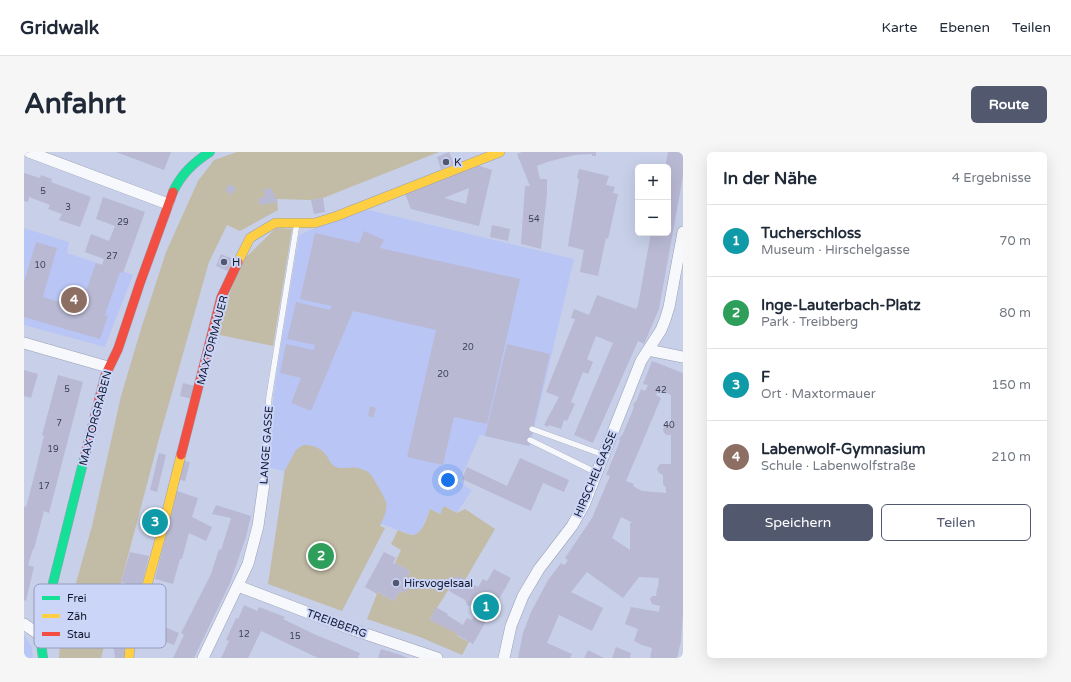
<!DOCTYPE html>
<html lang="de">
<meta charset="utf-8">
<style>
body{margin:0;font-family:"Varela Round",sans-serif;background:#f6f6f7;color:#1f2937}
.controls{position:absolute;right:12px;top:12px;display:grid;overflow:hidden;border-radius:6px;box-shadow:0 4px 16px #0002}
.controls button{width:36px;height:36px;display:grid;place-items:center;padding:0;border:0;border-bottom:1px solid #e0e1e3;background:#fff;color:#1f2937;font:20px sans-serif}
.you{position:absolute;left:424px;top:328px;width:14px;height:14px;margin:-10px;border:3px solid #fff;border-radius:50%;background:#1a73e8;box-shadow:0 0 0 6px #1a73e833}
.badge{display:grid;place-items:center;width:26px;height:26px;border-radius:50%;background:#52586e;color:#fff;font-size:13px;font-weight:700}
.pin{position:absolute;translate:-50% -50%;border:2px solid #fff;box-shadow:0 1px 4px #0006}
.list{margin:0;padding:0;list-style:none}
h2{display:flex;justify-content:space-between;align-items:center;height:52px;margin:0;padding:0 16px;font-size:17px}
h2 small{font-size:13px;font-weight:400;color:#747a83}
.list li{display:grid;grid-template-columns:26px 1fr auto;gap:12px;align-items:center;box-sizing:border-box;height:72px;padding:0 16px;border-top:1px solid #e0e1e3}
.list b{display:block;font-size:15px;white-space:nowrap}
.list p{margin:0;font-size:13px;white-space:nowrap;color:#747a83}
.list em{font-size:13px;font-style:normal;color:#747a83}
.actions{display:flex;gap:8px;padding:12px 16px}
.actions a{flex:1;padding:9px 0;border:1px solid #52586e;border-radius:6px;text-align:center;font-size:14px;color:#52586e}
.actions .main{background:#52586e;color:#fff}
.map{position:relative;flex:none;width:659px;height:506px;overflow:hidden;border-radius:6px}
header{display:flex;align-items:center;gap:24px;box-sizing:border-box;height:56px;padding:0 20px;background:#fff;border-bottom:1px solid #e0e1e3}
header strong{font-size:19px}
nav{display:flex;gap:22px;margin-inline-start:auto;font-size:14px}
.intro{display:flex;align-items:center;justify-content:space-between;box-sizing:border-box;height:96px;padding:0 24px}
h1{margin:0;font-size:28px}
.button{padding:10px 18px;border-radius:6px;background:#52586e;color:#fff;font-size:14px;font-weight:700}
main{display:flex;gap:24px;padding:0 24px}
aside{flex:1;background:#fff;border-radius:6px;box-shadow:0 4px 16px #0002}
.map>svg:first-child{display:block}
</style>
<header>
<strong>Gridwalk</strong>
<nav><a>Karte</a><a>Ebenen</a><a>Teilen</a></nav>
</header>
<div class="intro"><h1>Anfahrt</h1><a class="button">Route</a></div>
<main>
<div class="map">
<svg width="659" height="506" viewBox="0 0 659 506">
<rect width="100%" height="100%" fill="#c8d0e9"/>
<path fill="#b9c6f5" d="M345,58L550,107L506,294L456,283L435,330L448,338L433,361L421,354L416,362L406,357L397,378L393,382L389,383L374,378L258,336L260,319L246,316L248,260L253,218L275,83L312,67Z
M0,76L45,90L43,101L109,123L81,195L0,173Z
M0,483L8,495L9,506H0Z"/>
<path fill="#c2bba5" d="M213,0H415L299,46L287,48L253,47L254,58L216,79L203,73L185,110L136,283L77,506H35L36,488L68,374L97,244L117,177L142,100L174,29L190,8Z
M252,76L268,77L249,194L191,182L217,110Z
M279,293C289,293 296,295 303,304C305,308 306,311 310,314C318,319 328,313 337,317C341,318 345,320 347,323C349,325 362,348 362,350C364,358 359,367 356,374L361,376L318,459L244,432L261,318L272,298Z
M420,354L433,361L441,357L471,377L441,428L433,424L406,467L434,482L433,484L445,490L438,503L396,485L343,467L354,439L356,440L355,441L370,449L376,439L381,441L385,432L381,429L386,419L371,411L377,398L367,392L374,378C379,380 385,383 389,383C399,382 403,364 406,357L416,362Z"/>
<path fill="#b9b9d4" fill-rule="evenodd" d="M92,0H147L140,18Z
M425,0L430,12L417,17L413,5Z
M498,0H572V4H568V2L551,3L523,10L513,14L516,27H523V42L517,97L497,92L501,34H506L493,2Z
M644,0H659V24L635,157L620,192L614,189L569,291L550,283L589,191L572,184L563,207L569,210L564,222L559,220L547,250L551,252L543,269L540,268L537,277L525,273L524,275L520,273L535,245L522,240L551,167L547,166L550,157L565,163L573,143L612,157L614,153L627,81H644V15H641Z
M453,13L468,18L455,74L387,57L381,42ZM445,36L442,52L420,46Z
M555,17L585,24L582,33L591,35L589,41L594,42L584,87L582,86L574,124L556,120L560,98L544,94L555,27L553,26Z
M0,21L16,26L17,23L28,27L27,30L67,45L56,75L35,68L38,62L24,57L26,53L5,45L4,50L0,49Z
M206,32L212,37L207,43L201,38Z
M247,36L254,50L236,53L234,47L241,44L239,38Z
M79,45L121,60L99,121L96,120L81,163L84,164L76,187L0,165V130L12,90L33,96L19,145L56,156L72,111L78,113L80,107L61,100L67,82L85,89L91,74L72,67Z
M299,46L301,60L290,62L287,48Z
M468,73L486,77L484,89L466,85Z
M340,79L360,88L356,96L496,127L463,272L430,265L419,313L383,305L412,178L329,159L287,259L267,251L277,226L256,221L262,192L290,198L291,193L263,187L272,150L306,158L308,154L276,147L291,81L335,91Z
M197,102L209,107L204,119L192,114Z
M483,192L526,202L505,294L461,284Z
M628,209L659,221V460L657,489L653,506H626L628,496L618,493L610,489L614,477L601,472L607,455L635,460L636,454L628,452L626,447L628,444H632L633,436H634L635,426L615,425L599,446L563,420L547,440L579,456L568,479L535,463L523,491L548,502L546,506H494L499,481L507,460L524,428L537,411L540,413L542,411L544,408L541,406L568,366L586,324L582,323L596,289L595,288L597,283L598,284L610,255L609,254L611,249L612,250L617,237L621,239L624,233L619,232ZM635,238L647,243V273L640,274L639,278L640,281L643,283H647V312H636L633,317L635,321L639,323V332L642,336V341L618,339L609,334L610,332L602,329L637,246L632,243ZM597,365L609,371H606V398L588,386Z
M0,218L14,222L7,246L0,244Z
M34,223L59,230L25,361L20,359L10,397H9L4,413L10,415L2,449L0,448V354L2,355L12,317L20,284L18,283Z
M159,231L171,234L168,247L156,244Z
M346,254L352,256L349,266L344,264Z
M135,301L142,303L133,340L126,338Z
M496,306L545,328L540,340L519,331L507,359L438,327L443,315L483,334Z
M160,309L166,310L161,329L156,328Z
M153,339L174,346L168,365L188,375L182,389L165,381L158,407H156L149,432L131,427Z
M192,353L227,364L222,385L206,431L170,506H149L160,483L157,481L187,422L195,397L197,398L203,379L207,366L188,362Z
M127,364L138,367L135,379L124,376Z
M106,400L125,404L117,436L97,430Z
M360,400L372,406L369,411L370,412L371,411L386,419L381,429L385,432L383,437L381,441L376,439L370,449L355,441L356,440L354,439L353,442L341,435Z
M470,417L487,426L449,492L433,483L434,482L406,468L412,455L424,462L423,463L439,473L443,466L448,468L455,456L449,452L446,454L443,453L441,448L425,439L433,423L454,435L459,427L463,429Z
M220,453L233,459L235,455L261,465L259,467L290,482L336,501L334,506H294L237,479L224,506H197L205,489L202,488L212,466L214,467Z
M97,455L110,458L97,496H101L102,506H91L90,497L86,495Z
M120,466L155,481L150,493L118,480Z
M592,495L607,501L606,506H588Z
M357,497L377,503L384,506H354Z
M564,498L580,506H560Z"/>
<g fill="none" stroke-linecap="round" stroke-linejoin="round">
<defs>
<path id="lane" d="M508,277L580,303
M506,288L573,321
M240,331L242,283L245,245L273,71"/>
<path id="street" d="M5,0L144,52
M0,191L84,215
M624,198L659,205
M214,434L327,477L413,506
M0,472L16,483
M179,506L224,412L234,374L240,331
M480,506L487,474L499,444L515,417L548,374L560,353L617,209L637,178L641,168L645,155L659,80"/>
<path id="fast" d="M149,40C157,22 170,10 186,0
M19,506L16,483L61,303"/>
<path id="slow" d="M214,110L226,86L251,71H291L313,64L476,0
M105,506L106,494L137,383L157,303"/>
<path id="jam" d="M61,303L81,224L94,197L116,131L149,40
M157,303L197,146L214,110"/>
</defs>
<use href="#lane" stroke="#999fb4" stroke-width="6"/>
<use href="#street" stroke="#999fb4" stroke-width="12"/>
<use href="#fast" stroke="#999fb4" stroke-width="10"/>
<use href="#slow" stroke="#999fb4" stroke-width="10"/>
<use href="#jam" stroke="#999fb4" stroke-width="10"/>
<use href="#lane" stroke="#f7f8fc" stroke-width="5.5"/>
<use href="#street" stroke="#f7f8fc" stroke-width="11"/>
<use href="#fast" stroke="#16e098" stroke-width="9"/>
<use href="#slow" stroke="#ffcf43" stroke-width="9"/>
<use href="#jam" stroke="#f24e42" stroke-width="9"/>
</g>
<g fill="#52586e" stroke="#cbd5f8" stroke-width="1.5">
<circle cx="422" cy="10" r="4"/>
<circle cx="200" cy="110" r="4"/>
<circle cx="372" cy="431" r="4"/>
</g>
<g text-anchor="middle" stroke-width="4" stroke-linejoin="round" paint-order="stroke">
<g font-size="9" fill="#3e4157">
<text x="19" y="42">5</text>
<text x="44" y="58">3</text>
<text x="510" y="70">54</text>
<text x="99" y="73">29</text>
<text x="88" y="107">27</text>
<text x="16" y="116">10</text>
<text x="444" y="198">20</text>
<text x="419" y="225">20</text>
<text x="43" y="240">5</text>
<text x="637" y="241">42</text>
<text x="35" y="274">7</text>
<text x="645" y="276">40</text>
<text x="29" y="300">19</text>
<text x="20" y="337">17</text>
<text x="220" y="485">12</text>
<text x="271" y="487">15</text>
</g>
<g font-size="11" fill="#12172b" stroke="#cbd5f8" text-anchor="start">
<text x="430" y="14">K</text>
<text x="208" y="114">H</text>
<text x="380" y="435">Hirsvogelsaal</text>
</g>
<g font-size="11" fill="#12172b" stroke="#cbd5f8">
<text transform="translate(188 188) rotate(-75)" y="4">MAXTORMAUER</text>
<text transform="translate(71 266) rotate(-75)" y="4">MAXTORGRABEN</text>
<text transform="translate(242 293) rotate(-86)" y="4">LANGE GASSE</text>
<text transform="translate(571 322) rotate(-67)" y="4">HIRSCHELGASSE</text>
<text transform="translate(313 471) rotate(20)" y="4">TREIBBERG</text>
</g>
</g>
<rect x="10" y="432" width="132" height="64" rx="6" fill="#cbd5f8" stroke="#949cba" stroke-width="1"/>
<rect x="18" y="444" width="18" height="4" fill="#16e098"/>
<rect x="18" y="462" width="18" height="4" fill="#ffcf43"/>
<rect x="18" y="480" width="18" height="4" fill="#f24e42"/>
<g font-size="11" fill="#12172b">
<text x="43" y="450">Frei</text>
<text x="43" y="468">Zäh</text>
<text x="43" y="486">Stau</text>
</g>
</svg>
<div class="controls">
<button>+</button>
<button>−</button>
</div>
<div class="you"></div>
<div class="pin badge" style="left:462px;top:455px;background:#0f9aa8">1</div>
<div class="pin badge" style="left:297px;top:404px;background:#2e9e5b">2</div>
<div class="pin badge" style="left:131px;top:370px;background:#0f9aa8">3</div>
<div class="pin badge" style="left:50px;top:148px;background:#8d6e63">4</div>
</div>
<aside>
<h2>In der Nähe<small>4 Ergebnisse</small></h2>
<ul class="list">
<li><span class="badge" style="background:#0f9aa8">1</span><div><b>Tucherschloss</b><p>Museum · Hirschelgasse</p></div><em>70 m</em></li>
<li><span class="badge" style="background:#2e9e5b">2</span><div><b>Inge-Lauterbach-Platz</b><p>Park · Treibberg</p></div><em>80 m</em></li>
<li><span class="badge" style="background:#0f9aa8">3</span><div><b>F</b><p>Ort · Maxtormauer</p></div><em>150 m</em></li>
<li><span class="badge" style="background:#8d6e63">4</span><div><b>Labenwolf-Gymnasium</b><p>Schule · Labenwolfstraße</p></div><em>210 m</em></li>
</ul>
<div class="actions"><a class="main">Speichern</a><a>Teilen</a></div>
</aside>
</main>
